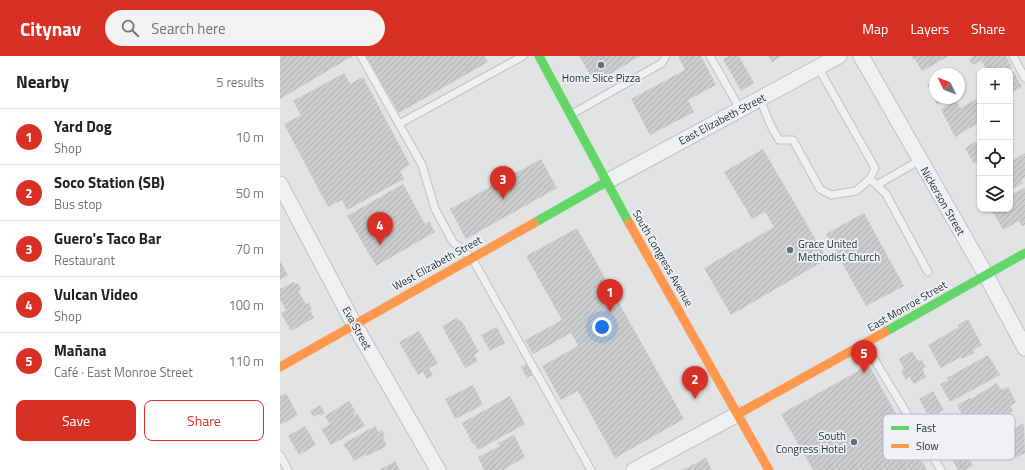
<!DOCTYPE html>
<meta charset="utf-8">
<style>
body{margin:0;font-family:"Titillium Web",sans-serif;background:#f2f2f2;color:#202124}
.controls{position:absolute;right:12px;top:12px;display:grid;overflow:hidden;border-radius:8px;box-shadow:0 1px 3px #0004}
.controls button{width:36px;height:36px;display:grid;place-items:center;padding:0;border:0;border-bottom:1px solid #e0e0e0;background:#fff;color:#202124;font:20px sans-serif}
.compass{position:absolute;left:649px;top:12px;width:36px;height:36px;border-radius:50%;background:#fff;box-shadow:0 1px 3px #0004;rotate:313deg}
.you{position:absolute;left:322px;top:271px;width:14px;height:14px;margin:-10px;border:3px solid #fff;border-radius:50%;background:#1a73e8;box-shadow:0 0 0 6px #1a73e833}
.badge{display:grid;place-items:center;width:26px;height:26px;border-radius:50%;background:#d93025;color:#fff;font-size:13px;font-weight:700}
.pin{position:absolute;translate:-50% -33px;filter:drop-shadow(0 1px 2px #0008)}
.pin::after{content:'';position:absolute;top:21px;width:14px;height:12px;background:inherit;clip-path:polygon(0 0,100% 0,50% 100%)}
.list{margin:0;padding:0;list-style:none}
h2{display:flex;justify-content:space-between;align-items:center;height:52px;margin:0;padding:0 16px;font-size:17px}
h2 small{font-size:13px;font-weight:400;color:#757577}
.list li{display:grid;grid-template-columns:26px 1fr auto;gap:12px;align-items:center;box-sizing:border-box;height:56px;padding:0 16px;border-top:1px solid #e0e0e0}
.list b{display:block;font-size:15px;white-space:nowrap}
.list p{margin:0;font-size:13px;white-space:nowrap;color:#757577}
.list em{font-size:13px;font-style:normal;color:#757577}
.actions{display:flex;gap:8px;padding:12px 16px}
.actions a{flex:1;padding:9px 0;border:1px solid #d93025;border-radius:8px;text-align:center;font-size:14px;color:#d93025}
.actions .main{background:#d93025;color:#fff}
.icon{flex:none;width:22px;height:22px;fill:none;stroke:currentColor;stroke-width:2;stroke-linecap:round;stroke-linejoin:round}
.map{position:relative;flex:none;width:745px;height:414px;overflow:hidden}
header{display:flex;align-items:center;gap:24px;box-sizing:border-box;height:56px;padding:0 20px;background:#d93025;color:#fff}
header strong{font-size:19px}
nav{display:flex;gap:22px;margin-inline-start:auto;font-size:14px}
.search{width:280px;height:36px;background:#f2f2f2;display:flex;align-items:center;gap:10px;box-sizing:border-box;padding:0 14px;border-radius:22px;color:#757577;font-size:15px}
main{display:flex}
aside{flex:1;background:#fff}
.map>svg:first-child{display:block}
</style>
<header>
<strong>Citynav</strong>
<div class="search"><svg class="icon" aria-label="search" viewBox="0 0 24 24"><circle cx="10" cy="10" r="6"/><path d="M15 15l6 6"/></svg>Search here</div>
<nav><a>Map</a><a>Layers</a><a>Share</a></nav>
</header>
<main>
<aside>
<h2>Nearby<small>5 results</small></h2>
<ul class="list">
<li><span class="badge">1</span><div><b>Yard Dog</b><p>Shop</p></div><em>10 m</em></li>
<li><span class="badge">2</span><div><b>Soco Station (SB)</b><p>Bus stop</p></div><em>50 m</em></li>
<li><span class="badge">3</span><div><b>Guero's Taco Bar</b><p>Restaurant</p></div><em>70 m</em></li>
<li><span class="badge">4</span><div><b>Vulcan Video</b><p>Shop</p></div><em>100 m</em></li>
<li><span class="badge">5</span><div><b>Mañana</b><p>Café · East Monroe Street</p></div><em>110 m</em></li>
</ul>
<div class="actions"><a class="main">Save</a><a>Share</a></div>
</aside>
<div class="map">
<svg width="745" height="414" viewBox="0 0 745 414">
<defs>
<pattern id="building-hatch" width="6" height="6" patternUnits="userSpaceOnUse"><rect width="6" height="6" fill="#c9cbcd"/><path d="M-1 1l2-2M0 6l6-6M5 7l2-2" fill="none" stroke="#adafb1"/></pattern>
</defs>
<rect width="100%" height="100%" fill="#e1e3e5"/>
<path fill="url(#building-hatch)" d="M0,0H73L0,43Z
M86,0H204L208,6L119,57Z
M299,0H360L315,27Z
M398,0H421L436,29L408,44L414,56L370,79L351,43L405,14Z
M449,0H459L474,27L461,35L443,3Z
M488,0H502L492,6Z
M631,0H669L642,15L634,2L633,3Z
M693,0H726L732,12L726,15H700L706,12L701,5L692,9L689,3Z
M734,16L742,31L730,37V18Z
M64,17L70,28L83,21L130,109L120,115L124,123L67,154L62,144L48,151L4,68L21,59L13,45Z
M655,24V42H669L657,49L647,28Z
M700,41V66L675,81L661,53L676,44L680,52Z
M700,83V109L698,110L696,106L694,108L685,92Z
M483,93L547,203L451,259L424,212L494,171L485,156L472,163L444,116Z
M745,97V122L741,124L743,127L730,135V102L731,105Z
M261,103L277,132L186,183L170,153Z
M123,128L145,168L149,165L155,176L96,210L67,160Z
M745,132V169L741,170L739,165L723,174L711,153H730V139Z
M584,157L624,230L586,250L546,178Z
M297,172L404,363L335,402L298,335L281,344L262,310L298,290L291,277L253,298L245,284L282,264L246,200Z
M0,205L8,219L0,224Z
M14,226L15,228L18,227L21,233L18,235L26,248L29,247L32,253L30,254L34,262L11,275L1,257L6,254L0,243V233Z
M177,262L179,265L181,264L199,296L194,299L198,305L185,312L162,270Z
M688,263L702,289L693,294L694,297L682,303L681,301L661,312L648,289L679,271L678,269Z
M217,271L225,287L210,295L201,279Z
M139,275L158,308L149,312L153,319L147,323L143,316L138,319L119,286Z
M632,295L638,305L641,303L646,311L642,313L646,321L634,328L629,321L626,324L621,315L624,313L619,303Z
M708,299L720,319L670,346L660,328L669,324L667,322Z
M247,307L254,318L247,322L241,311Z
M589,309L647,414H533L501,358Z
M406,320L411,329L406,331L401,323Z
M717,327L721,334L728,331L736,346L730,350L733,355L700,374L694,363L687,367L677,349L690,342L691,343Z
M193,329L203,349L175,363L165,343Z
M653,335L664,354L650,362L639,343Z
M6,337L18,359L0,369V341Z
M230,340L245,368L198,394L194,387L193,388L182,367Z
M69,345L76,356L73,358L74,359L77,357L85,370L51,389L41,373L50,368L45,360Z
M40,349L45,357L40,360L39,358L33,361L30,355Z
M744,367L745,397L729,405L725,397L723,398L716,383L722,379L719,374L725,371L728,376Z
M25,370L36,389L19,399L8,380Z
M95,370L99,376L102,374L105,380L103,382L107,390L87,400L86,398L74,405L67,393H66L63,388Z
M234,379L245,401L223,414H204L198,401L220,390L218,387Z
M683,391L693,410L685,414H678L669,398Z
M426,402L432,414H403Z
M115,405L120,414H100Z"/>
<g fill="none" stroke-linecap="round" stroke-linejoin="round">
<defs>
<path id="lane" d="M81,0L142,109L155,153L173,186L192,202L311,414
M430,0L460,53
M733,0L745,22
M480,43L491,70L499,84H513L540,133L551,139L576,135L590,123L595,112L538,11
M292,58L382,7L386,0
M119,68L243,0
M590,123L606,138L648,216
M597,129L640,104
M585,288L661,414
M0,399L8,414"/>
<path id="street" d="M581,0L706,219L745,292
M326,126L559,0
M0,128L74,268L158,414
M354,414L458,358"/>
</defs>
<use href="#lane" stroke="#bfc1c3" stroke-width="9"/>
<use href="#street" stroke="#bfc1c3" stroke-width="17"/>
<use href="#lane" stroke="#f0f1f3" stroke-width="7"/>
<use href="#street" stroke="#f0f1f3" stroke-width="15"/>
<path stroke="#63d668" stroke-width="9" d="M259,0L349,167
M254,167L326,126
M605,276L745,197"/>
<path stroke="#ff974d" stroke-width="9" d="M349,167L489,414
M0,311L254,167
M458,358L605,276"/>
</g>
<g fill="#6a6e77" stroke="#eff1f5" stroke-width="1.5">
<circle cx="321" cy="9" r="4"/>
<circle cx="510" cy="194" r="4"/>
<circle cx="574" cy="386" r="4"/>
</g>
<g text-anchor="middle" stroke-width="3.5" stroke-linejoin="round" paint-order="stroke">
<g font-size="11" fill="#2a2f3c" stroke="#eff1f5">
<text x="321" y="26">Home Slice Pizza</text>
<text x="518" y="192" text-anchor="start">Grace United<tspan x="518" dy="13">Methodist Church</tspan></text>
<text x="566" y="384" text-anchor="end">South<tspan x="566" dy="13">Congress Hotel</tspan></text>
</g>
<g font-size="11" fill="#2a2f3c" stroke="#eff1f5">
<text transform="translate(442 63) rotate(-28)" y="4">East Elizabeth Street</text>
<text transform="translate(663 145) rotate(60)" y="4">Nickerson Street</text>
<text transform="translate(383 202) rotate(60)" y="4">South Congress Avenue</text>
<text transform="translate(157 207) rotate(-29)" y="4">West Elizabeth Street</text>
<text transform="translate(627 250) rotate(-30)" y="4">East Monroe Street</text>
<text transform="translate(77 272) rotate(61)" y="4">Eva Street</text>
</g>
</g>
<rect x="603" y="358" width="132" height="46" rx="6" fill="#eff1f5" stroke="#b4b7be" stroke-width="1"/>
<rect x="611" y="370" width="18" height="4" fill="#63d668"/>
<rect x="611" y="388" width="18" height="4" fill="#ff974d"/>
<g font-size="11" fill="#2a2f3c">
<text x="636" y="376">Fast</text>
<text x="636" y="394">Slow</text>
</g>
</svg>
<div class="controls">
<button>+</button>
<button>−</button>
<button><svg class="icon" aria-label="locate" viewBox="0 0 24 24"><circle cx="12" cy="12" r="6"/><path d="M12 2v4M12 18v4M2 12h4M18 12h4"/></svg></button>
<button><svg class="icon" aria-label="layers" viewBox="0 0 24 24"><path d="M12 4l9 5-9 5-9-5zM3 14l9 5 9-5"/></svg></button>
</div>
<svg class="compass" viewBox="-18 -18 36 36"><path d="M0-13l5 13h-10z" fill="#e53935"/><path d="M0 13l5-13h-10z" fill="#757577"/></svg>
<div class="you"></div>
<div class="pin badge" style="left:330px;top:256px">1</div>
<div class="pin badge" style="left:415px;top:343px">2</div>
<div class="pin badge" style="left:223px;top:143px">3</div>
<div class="pin badge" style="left:100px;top:189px">4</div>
<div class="pin badge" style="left:584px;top:317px">5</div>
</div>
</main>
